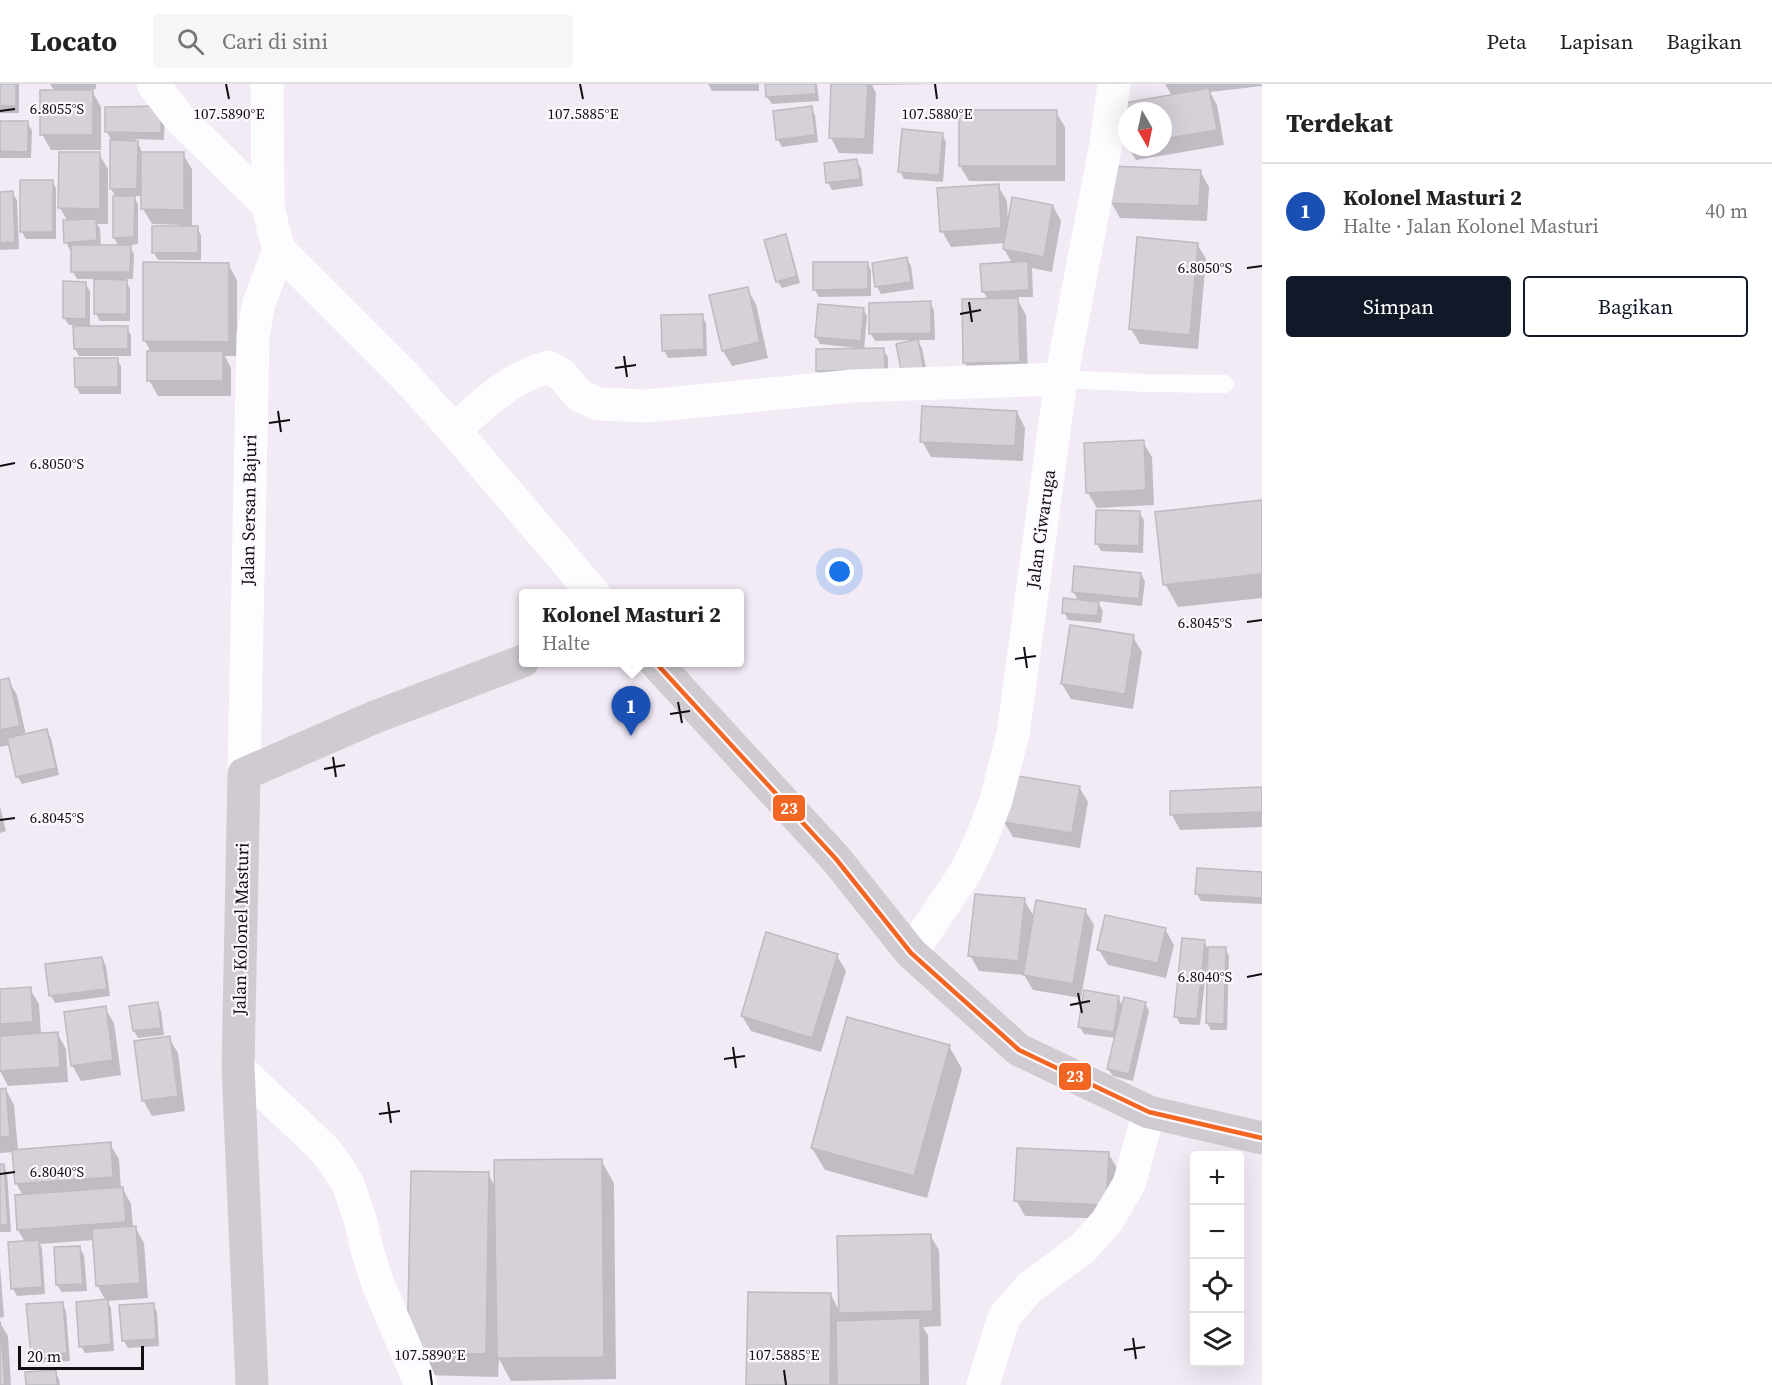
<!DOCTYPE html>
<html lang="id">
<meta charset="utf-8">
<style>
body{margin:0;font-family:"Source Serif 4",serif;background:#f6f6f6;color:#222}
.controls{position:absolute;right:18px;bottom:18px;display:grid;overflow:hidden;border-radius:6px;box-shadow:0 6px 24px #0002}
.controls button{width:54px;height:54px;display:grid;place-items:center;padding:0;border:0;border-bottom:2px solid #e0e0e0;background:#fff;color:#222;font:30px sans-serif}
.compass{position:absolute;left:1118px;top:18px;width:54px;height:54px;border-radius:50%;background:#fff;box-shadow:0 6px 24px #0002;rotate:171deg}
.scale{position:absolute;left:18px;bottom:15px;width:126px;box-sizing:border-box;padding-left:6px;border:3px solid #130e14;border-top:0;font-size:16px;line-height:21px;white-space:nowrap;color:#130e14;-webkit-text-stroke:4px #fdf7fe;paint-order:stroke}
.you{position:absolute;left:840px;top:488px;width:21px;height:21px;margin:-15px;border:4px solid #fff;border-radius:50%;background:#1a73e8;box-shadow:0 0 0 9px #1a73e833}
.badge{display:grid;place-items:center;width:39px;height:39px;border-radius:50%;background:#111827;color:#fff;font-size:20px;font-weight:700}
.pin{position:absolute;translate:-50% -50px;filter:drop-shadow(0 2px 3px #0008)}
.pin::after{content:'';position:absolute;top:32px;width:21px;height:18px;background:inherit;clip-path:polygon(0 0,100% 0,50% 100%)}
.popup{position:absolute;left:519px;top:505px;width:225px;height:78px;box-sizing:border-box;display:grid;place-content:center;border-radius:6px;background:#fff;filter:drop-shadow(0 2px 4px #0005);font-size:20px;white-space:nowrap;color:#767676}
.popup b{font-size:22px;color:#222}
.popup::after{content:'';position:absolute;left:50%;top:100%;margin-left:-12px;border:12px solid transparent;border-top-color:#fff}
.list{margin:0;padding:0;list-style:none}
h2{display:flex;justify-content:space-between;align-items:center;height:78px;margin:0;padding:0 24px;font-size:26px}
h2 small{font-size:20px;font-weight:400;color:#767676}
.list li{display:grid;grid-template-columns:39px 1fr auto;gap:18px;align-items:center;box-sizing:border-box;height:96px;padding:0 24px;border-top:2px solid #e0e0e0}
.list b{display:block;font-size:22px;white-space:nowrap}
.list p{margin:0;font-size:20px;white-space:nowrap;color:#767676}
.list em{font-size:20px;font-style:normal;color:#767676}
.actions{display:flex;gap:12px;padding:18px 24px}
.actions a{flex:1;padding:14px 0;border:2px solid #111827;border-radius:6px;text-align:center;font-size:21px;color:#111827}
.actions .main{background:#111827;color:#fff}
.icon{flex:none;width:33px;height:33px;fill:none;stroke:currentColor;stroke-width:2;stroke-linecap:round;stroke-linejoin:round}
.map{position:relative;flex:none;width:1262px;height:1301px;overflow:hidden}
header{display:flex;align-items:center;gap:36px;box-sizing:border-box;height:84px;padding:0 30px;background:#fff;border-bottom:2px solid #e0e0e0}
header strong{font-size:28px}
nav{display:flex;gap:33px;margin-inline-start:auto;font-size:21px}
.search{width:420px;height:54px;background:#f6f6f6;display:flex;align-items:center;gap:15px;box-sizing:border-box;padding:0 21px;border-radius:6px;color:#767676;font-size:22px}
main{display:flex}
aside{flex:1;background:#fff}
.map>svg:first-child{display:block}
</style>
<header>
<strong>Locato</strong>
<div class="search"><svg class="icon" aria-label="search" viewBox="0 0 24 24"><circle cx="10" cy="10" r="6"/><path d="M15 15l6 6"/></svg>Cari di sini</div>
<nav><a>Peta</a><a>Lapisan</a><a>Bagikan</a></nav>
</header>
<main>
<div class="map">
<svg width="1262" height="1301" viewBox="0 0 1262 1301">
<rect width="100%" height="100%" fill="#f2eaf5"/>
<path fill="#0003" d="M0,0H19V29H0Z
M50,0H96V5H91L101,23V66H51L42,50L55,8Z
M708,0H759V7H712Z
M767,0H817L819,17L772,20L767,13Z
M832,0H937L872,1L876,9L873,70L839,69L831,54Z
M1165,0H1262V2L1210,8L1217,21L1224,61L1136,76L1128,63H1163V27H1127V61L1120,22L1172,12Z
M811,24L815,31L818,58L782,63L778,56Z
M1056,28L1065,43V97H969L960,82Z
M165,31L164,56L135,55L141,65V70H183L192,85V144H197L201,151V176H158L154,169L182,144V141L152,140L143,125V112H133L138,120V160L129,161L134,170L133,195H125L130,205V237H100L96,230L95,195H77L73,188V166H70L66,158L68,138L60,124L99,70L108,85V140H97L100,144L101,162L119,163L114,154L116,113L111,105V56L107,48Z
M0,39H27L32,46L31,74H0Z
M942,50L946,58L943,98L904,95L900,87Z
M856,77L861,84L863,102L832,106L828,99Z
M1200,87L1209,103L1207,137L1120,134L1111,118Z
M52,97L56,104V155H26L22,148Z
M998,102L1007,117L1008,138L1053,122L1061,137L1052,188L1032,184L1033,213H1016L1026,231L1028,293L974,294L965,279L964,217L988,216L983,207L1012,179L1004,165L1005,159L951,163L942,147Z
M12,109L17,116L19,165L0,166V110Z
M785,152L789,159L800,199L782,204L777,197Z
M1197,160L1206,175L1198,265L1140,260L1131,245Z
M907,175L911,182L914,205L881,210L877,203L873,180Z
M867,179L871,186V212L819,213L815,206Z
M228,180L237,196V272H225L231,284V312H158L149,296L151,268L145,257Z
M85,199L90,207V244H127L131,251V272H79L75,265V241H69L64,234Z
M747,205L756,220L768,274L732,282L723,267L711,212Z
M930,219L934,226L935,256H917L922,264L929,299L911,256L875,257L871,250Z
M863,225L867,232L864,266H883L888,273V293L821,294L817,287L857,266V264L820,260L816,253Z
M702,232L706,239L707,272L668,274L664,266Z
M117,275L121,282V310H80L76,303Z
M1017,328L1025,344L1023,377L931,373L922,357Z
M1143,358L1152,373L1154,421L1097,424L1088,409L1086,361Z
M1262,417V514L1178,523L1165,500Z
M1139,429L1144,436L1143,469L1101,467L1097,460Z
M1141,490L1145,497L1142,522L1097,517L1103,527L1101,539L1068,536L1064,528L1079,517L1073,508Z
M1133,553L1142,568L1133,625L1071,615L1062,600Z
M8,596L17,611L26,651L46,647L51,654L59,691L22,700L17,692L10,661L0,663V598Z
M1079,703L1088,718L1080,764L1013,753L1004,738Z
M1262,704V743L1180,746L1172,731Z
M0,722L6,747L0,749Z
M1262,789V820L1201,817L1197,810Z
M1024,816L1035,834L1085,826L1094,841L1081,914L1033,906L1024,891L979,887L970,871Z
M1165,845L1174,861L1166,894L1108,881L1099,866Z
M1204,858L1208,865H1225L1229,872L1227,946H1211L1207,939L1209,879H1207L1200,941L1180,940L1176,932Z
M837,872L846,887L821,968L751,947L742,932Z
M102,874L106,882L110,912L55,919L51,912L47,882Z
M30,905L39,920L41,950L57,949L66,965L68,998L8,1002L0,987V907Z
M1118,913L1123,923L1145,919L1149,927L1133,997L1113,992L1108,985L1116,954L1084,950L1080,943Z
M157,919L161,927L164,951L138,954L134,947Z
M105,924L114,939L121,991L81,997L72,981Z
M169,954L178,969L185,1027L152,1032L143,1016Z
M949,962L962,985L927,1114L825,1086L812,1064Z
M0,1006H6L14,1021L18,1067L110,1060L119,1075L121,1105H123L131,1120L133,1143H135L144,1159L148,1214L107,1217L111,1224L114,1267L85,1269L81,1262L106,1217L97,1201L94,1156L40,1160L42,1164L45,1210L17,1212L13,1205L25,1158L18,1146L23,1112L16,1099L14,1068L0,1069Z
M1108,1069L1117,1084L1114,1135L1025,1132L1016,1116Z
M601,1076L614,1099L616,1295L511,1297L499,1275L498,1293L422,1291L409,1268L488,1090L496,1104Z
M0,1081H3L7,1089L11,1148H0Z
M930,1151L939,1166L941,1242L923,1243L928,1251L929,1301H748L831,1211L840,1228Z
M79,1163L84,1171L87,1207L62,1208L57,1201Z
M0,1182L4,1233L0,1234Z
M62,1219L66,1227L70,1277L36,1279L32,1272L28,1221Z
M153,1220L157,1228L159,1262L128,1264L124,1257Z
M0,1239L8,1252L11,1301H0Z
M55,1288L59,1295L60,1301H27Z"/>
<path fill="#d6d0d8" stroke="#bfbac1" stroke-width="1.5" d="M0,0H16V22H0Z
M765,0H815L816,10L766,13Z
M831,0H868L865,55L829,54Z
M1209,4L1217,46L1163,55V27H1127V61L1126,62L1118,20Z
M40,6H93V51H40Z
M161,22V49L105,48V23Z
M812,22L815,51L776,56L773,27Z
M959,26H1057V82H959Z
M0,37H28V68L0,67Z
M902,45L943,49L939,91L898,88Z
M110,56L138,57L137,105H110Z
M59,68H100V125L58,124Z
M141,68H184V126L141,125Z
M857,75L860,95L826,99L824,79Z
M1112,82L1201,86L1199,122L1110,119Z
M20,96H53V148H20Z
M999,100L1001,144L940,148L937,104Z
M13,107L15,158L0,159V108Z
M113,112H135L134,153L113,154Z
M1012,113L1053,121L1044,173L1003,165Z
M96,135L97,156L64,159L63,136Z
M152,142H198V169H152Z
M786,150L797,192L776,198L764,156Z
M1137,153L1198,159L1190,251L1129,245Z
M71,161H131L130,188H71Z
M907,173L911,198L875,203L872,179Z
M1028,177L1029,206L982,208L980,180Z
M143,178L229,179V258L143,257Z
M813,178H868V205L813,206Z
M94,195L127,196V230H94Z
M63,197L86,198V235L63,234Z
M748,203L760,258L722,267L709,211Z
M1018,214L1020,278L963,279L962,215Z
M931,217V249L869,250V219Z
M818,220L864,224L861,257L815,253Z
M703,230L704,265L662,267L661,231Z
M73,242H128V265H74Z
M918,255L925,292L903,296L896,260Z
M884,264L885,286L816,287V265Z
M147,267H223V297H147Z
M74,274H118V303H75Z
M922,322L1017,327L1015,362L920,358Z
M1144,356L1146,406L1086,409L1084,359Z
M1262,416V490L1163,501L1155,428Z
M1096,426L1140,427L1139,462L1095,460Z
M1074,482L1141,489L1139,515L1072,508Z
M1063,514L1099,518L1097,532L1062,529Z
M1070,541L1134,551L1125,610L1061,600Z
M9,594L20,642L0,646V596Z
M47,645L56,684L16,693L7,654Z
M1011,691L1080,702L1072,749L1003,738Z
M1262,703V728L1170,731V707Z
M1197,784L1262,788V814L1195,810Z
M975,810L1025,814L1018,877L968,872Z
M1036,816L1086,825L1073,900L1023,891Z
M1105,831L1166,844L1158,879L1097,866Z
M766,848L838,870L812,954L741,932Z
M1182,854L1205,856L1197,935L1174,933Z
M1208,863H1226L1224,940L1206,939Z
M102,873L107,905L49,912L45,880Z
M31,903L33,938L0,940V905Z
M1084,906L1119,912L1114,948L1078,943Z
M1124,913L1146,918L1129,990L1107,985Z
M158,918L161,944L133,947L129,922Z
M106,922L113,976L71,982L64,928Z
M847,933L950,961L914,1092L811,1064Z
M58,948L60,983L0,987V952Z
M170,952L178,1012L142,1017L134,957Z
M6,1004L10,1052L0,1053V1005Z
M111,1058L113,1093L15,1100L12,1066Z
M1017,1064L1109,1068L1106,1121L1014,1117Z
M602,1075L604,1273L497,1274L494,1076Z
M0,1080H4L8,1141H0Z
M411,1087L489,1088L486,1270L407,1269Z
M123,1103L126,1138L17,1146L15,1111Z
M136,1142L140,1199L96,1202L92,1145Z
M931,1150L933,1227L839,1229L837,1152Z
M39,1156L42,1203L11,1205L8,1158Z
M80,1162L83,1200L56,1201L54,1163Z
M748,1208L831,1209L830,1301H746Z
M108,1215L111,1260L79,1263L76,1218Z
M63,1218L67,1269L31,1272L26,1220Z
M154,1219L156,1255L122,1257L119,1221Z
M920,1234L921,1301H837L836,1237Z
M0,1237L5,1301H0Z
M56,1286L57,1301H26L25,1288Z"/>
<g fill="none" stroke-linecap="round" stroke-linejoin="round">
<path stroke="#fdfcfe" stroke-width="18" d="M1061,295L1146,299L1225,300"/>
<path stroke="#fdfcfe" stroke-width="33" d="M153,0L179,34L268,121
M454,346C485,319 508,295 548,283L561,290L579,311L598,320L647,322L852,302L1061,295
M238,984L322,1063L335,1079L348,1100L360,1135L368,1169L378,1200L421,1301
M983,1301L1004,1233L1029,1204L1083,1164L1107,1137L1129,1100L1149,1028"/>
<path stroke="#fdfcfe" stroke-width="33" d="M911,869L965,789L981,756L996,716L1013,650L1061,295L1105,65L1114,0"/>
<path stroke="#fdfcfe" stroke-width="33" d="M267,0L268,121L273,144L279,166L406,293L454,346L594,510
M244,690L253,252L259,219L279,166"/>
<path stroke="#cfcbd1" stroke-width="33" d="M655,578L836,775L911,869L1019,966L1149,1028L1262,1054
M252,1301L238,984L244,690L375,633L523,577"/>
<defs>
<path id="bus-1" d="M655,578L836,775L911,869L1019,966L1149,1028L1262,1054"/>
</defs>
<use href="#bus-1" stroke="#fdf7fe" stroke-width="9"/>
<use href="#bus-1" stroke="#f26522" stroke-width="4.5"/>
</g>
<path fill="none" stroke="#130e14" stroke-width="2" d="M226,0L229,15M580,0L583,15M935,0L937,15M0,27L15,25M1247,184L1262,182M969,218L972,238M960,230L981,226M624,272L627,293M615,284L636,281M278,327L281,348M269,339L290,336M0,382L15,379M1247,538L1262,536M1024,563L1027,584M1015,575L1036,572M678,618L682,639M670,630L690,627M333,673L336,693M324,685L345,681M0,736L15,734M1247,893L1262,890M1078,909L1082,929M1070,921L1090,917M733,963L736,984M724,975L745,972M388,1018L391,1039M379,1030L400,1027M0,1090L15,1088M1133,1254L1136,1275M1124,1266L1145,1263M430,1286L432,1301M784,1286L786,1301"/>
<g text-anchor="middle" stroke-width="4.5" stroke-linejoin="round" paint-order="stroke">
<g font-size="18" fill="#130e14" stroke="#fdf7fe">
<text transform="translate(249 426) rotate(-89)" y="6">Jalan Sersan Bajuri</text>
<text transform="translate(1041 445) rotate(-82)" y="6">Jalan Ciwaruga</text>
<text transform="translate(241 845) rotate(-89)" y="6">Jalan Kolonel Masturi</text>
</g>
</g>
<g font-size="15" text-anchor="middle" fill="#130e14" stroke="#fdf7fe" stroke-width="4.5" stroke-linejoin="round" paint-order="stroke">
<text x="57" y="30">6.8055°S</text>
<text x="229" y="35">107.5890°E</text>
<text x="583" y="35">107.5885°E</text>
<text x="937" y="35">107.5880°E</text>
<text x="1205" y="189">6.8050°S</text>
<text x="57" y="385">6.8050°S</text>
<text x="1205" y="544">6.8045°S</text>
<text x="57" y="739">6.8045°S</text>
<text x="1205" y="898">6.8040°S</text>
<text x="57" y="1093">6.8040°S</text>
<text x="430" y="1276">107.5890°E</text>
<text x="784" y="1276">107.5885°E</text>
</g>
<g stroke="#fdf7fe" stroke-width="2">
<rect x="772" y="710" width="34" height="28" rx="6" fill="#f26522"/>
<rect x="1058" y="978" width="34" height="29" rx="6" fill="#f26522"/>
</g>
<g font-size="16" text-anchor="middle" font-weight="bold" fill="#fff">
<text x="789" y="730">23</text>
<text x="1075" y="998">23</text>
</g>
</svg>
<div class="controls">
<button>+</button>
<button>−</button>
<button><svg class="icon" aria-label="locate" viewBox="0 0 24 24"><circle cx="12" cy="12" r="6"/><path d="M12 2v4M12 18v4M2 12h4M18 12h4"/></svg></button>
<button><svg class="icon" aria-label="layers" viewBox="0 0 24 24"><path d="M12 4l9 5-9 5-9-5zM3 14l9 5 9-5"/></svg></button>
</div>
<svg class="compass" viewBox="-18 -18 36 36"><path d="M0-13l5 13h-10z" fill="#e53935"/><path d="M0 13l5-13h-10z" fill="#767676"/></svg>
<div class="scale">20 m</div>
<div class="you"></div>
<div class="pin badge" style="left:631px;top:652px;background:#1a4fb4">1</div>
<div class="popup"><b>Kolonel Masturi 2</b>Halte</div>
</div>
<aside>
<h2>Terdekat<small></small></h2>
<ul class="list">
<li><span class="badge" style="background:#1a4fb4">1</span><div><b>Kolonel Masturi 2</b><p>Halte · Jalan Kolonel Masturi</p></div><em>40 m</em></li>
</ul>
<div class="actions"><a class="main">Simpan</a><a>Bagikan</a></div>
</aside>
</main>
